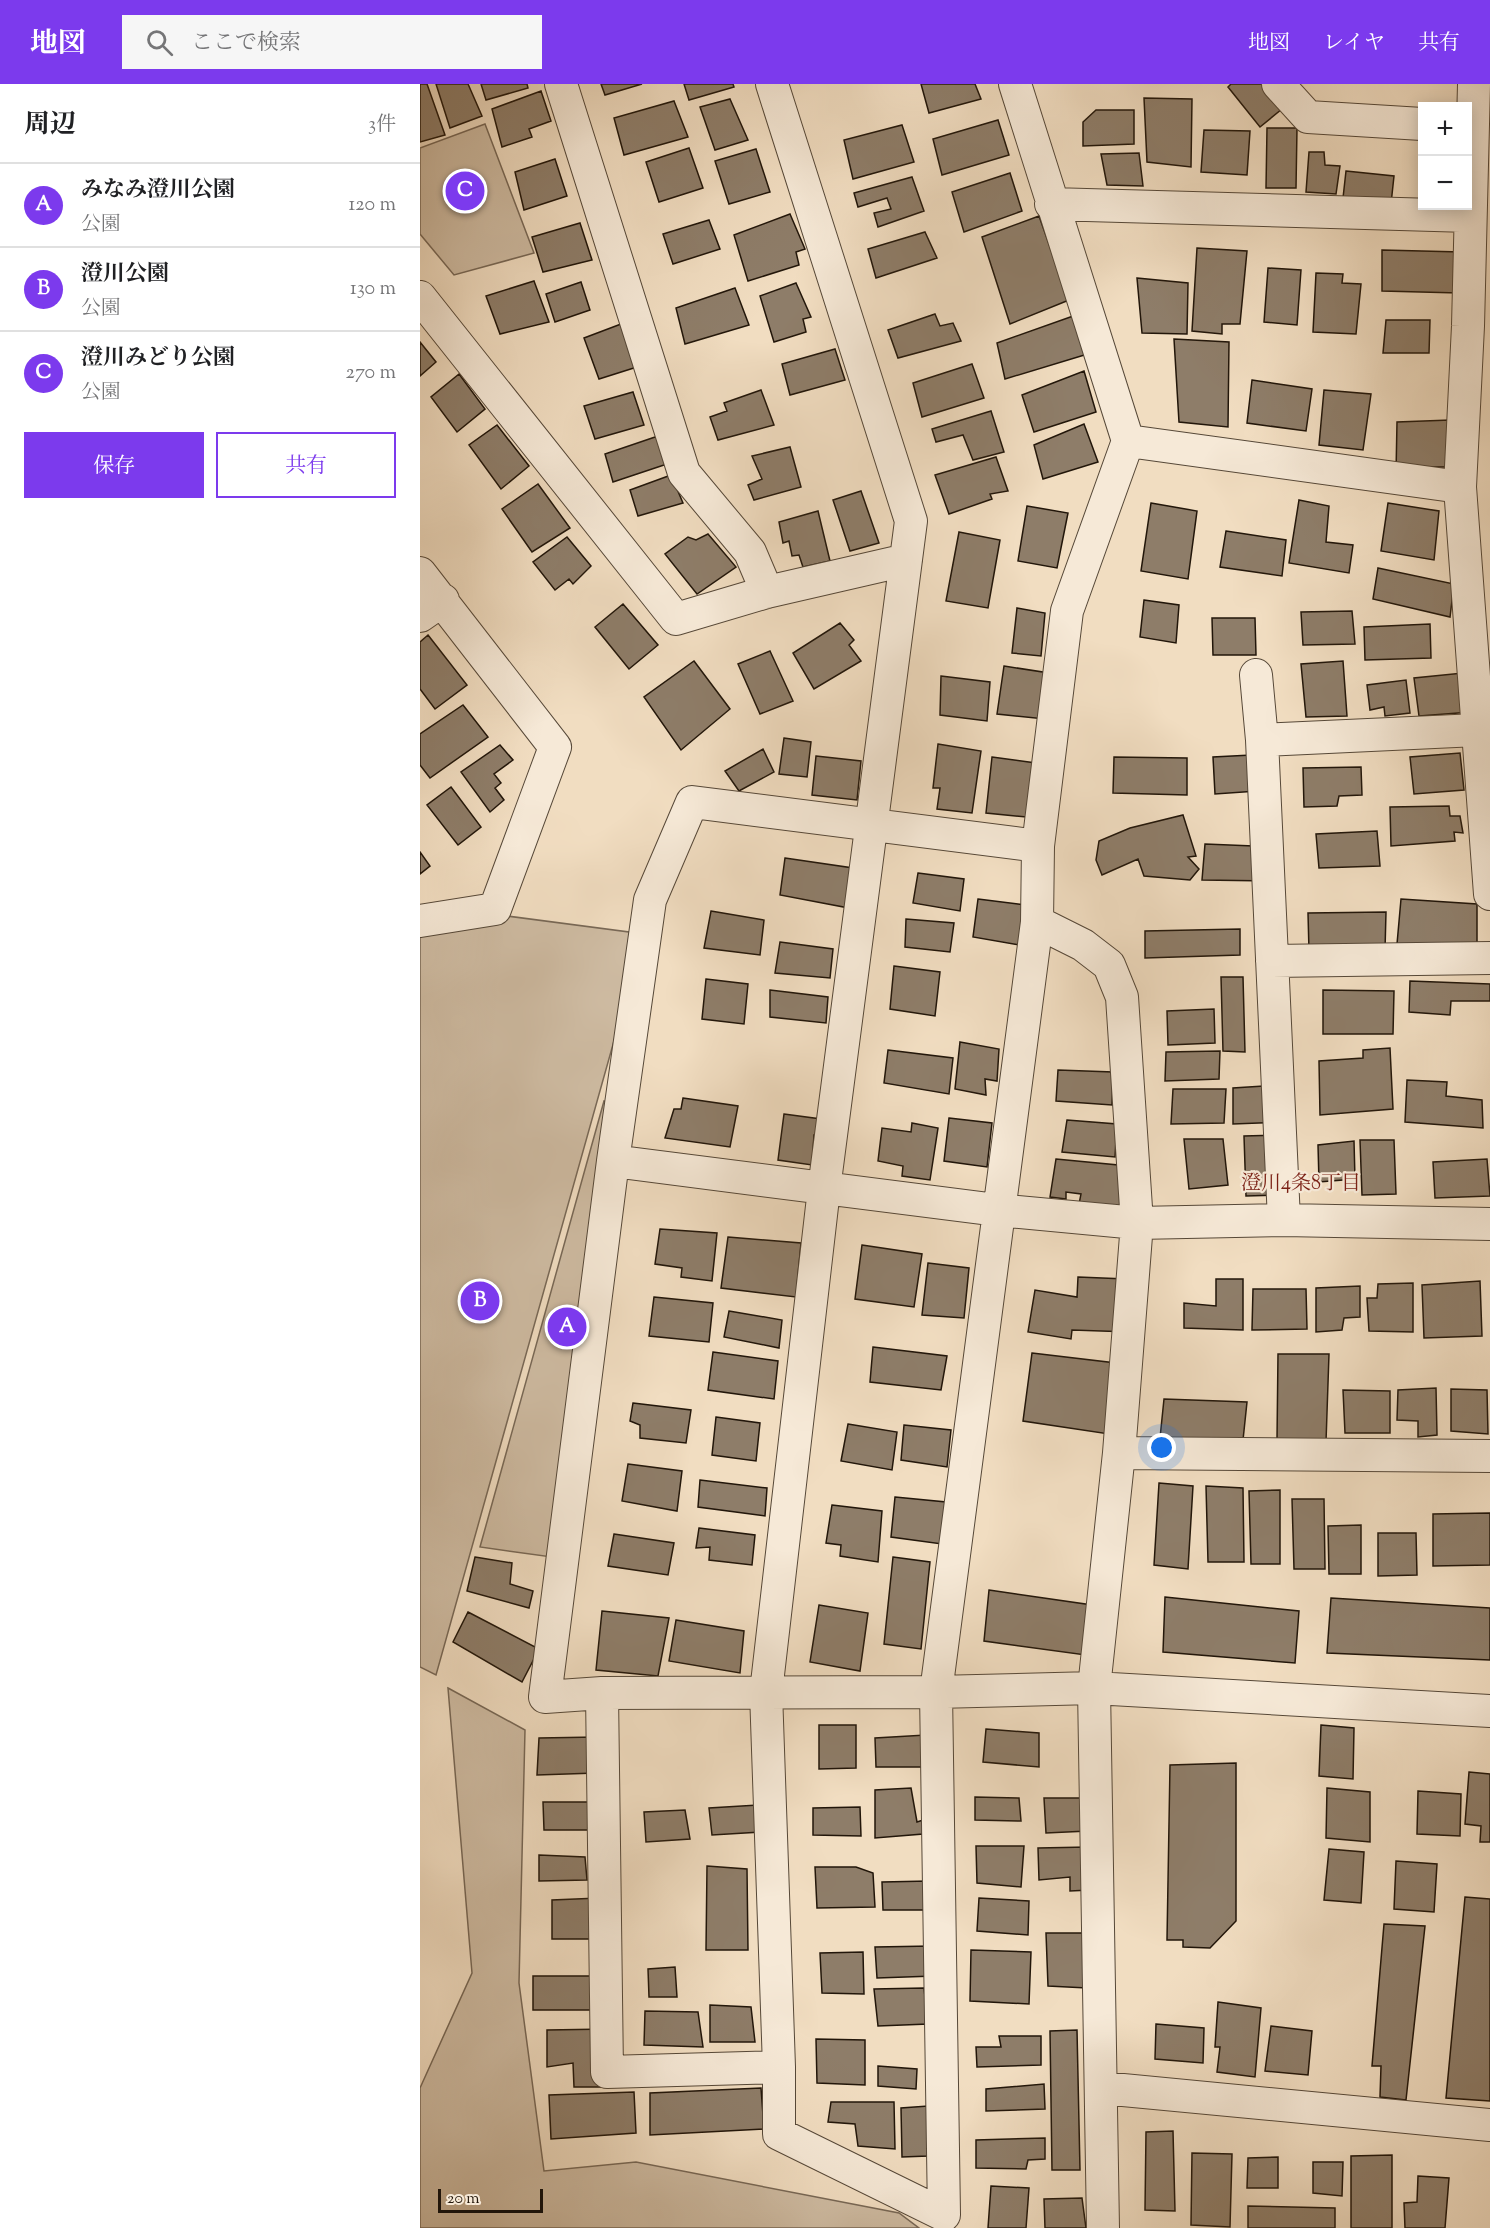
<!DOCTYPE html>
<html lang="ja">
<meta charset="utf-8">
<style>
body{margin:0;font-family:"Sorts Mill Goudy","Noto Serif JP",serif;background:#f6f6f6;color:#202124}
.controls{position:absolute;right:18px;top:18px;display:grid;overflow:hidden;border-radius:0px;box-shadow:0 3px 15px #0003}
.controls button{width:54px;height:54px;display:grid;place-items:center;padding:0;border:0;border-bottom:2px solid #e0e0e0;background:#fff;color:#202124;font:30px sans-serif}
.scale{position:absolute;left:18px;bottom:15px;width:105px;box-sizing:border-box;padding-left:6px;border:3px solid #22160a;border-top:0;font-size:16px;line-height:21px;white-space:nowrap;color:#22160a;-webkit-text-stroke:4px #f6e9d7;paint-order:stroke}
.you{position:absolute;left:742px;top:1364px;width:21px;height:21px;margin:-15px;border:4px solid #fff;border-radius:50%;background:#1a73e8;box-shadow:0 0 0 9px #1a73e833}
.badge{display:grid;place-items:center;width:39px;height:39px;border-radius:50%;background:#7c3aed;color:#fff;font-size:20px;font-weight:700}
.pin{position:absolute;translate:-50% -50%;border:3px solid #fff;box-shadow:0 2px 6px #0006}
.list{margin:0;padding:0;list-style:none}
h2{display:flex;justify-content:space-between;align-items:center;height:78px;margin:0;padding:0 24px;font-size:26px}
h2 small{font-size:20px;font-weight:400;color:#757577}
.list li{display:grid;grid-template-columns:39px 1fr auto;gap:18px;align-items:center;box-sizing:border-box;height:84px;padding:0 24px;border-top:2px solid #e0e0e0}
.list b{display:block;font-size:22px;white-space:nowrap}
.list p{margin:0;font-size:20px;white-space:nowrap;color:#757577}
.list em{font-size:20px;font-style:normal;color:#757577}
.actions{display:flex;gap:12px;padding:18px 24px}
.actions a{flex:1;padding:14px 0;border:2px solid #7c3aed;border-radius:0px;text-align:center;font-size:21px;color:#7c3aed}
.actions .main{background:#7c3aed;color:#fff}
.icon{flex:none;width:33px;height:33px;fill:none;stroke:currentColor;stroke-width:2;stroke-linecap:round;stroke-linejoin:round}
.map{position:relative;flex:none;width:1070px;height:2144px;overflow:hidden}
header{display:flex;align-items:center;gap:36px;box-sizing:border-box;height:84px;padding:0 30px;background:#7c3aed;color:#fff}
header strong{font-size:28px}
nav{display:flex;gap:33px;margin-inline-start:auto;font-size:21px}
.search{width:420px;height:54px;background:#f6f6f6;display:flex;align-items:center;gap:15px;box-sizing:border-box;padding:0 21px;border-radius:0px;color:#757577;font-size:22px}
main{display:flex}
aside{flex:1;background:#fff}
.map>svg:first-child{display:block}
</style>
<header>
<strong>地図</strong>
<div class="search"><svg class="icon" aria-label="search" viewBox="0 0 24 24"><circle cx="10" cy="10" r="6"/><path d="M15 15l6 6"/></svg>ここで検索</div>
<nav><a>地図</a><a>レイヤ</a><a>共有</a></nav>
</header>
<main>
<aside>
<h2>周辺<small>3件</small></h2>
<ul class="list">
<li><span class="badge">A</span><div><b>みなみ澄川公園</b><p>公園</p></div><em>120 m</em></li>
<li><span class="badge">B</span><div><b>澄川公園</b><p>公園</p></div><em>130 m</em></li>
<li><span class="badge">C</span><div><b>澄川みどり公園</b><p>公園</p></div><em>270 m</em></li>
</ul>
<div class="actions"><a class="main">保存</a><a>共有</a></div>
</aside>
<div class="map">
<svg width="1070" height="2144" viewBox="0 0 1070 2144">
<rect width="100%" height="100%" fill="#f1ddc1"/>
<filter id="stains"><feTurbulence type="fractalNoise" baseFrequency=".00333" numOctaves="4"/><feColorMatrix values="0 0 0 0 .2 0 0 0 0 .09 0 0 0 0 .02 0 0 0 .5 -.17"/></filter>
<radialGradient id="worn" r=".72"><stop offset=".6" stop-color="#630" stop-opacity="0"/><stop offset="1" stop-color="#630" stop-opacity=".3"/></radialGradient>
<path fill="#cebba2" stroke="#786856" stroke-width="1.5" d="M65,40L114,169L34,191L0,150V64Z
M87,832L224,850L16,1591L0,1583V848Z
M184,1017L205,1022L139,1474L60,1463Z
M28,1604L105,1646L99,1899L124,2087L216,2078L479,2129L499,2144H0V2004L52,1889Z"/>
<path fill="#8e7d69" stroke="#22160a" stroke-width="1.5" d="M0,0H7L25,51L0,58Z
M16,0H48L62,32L30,44Z
M61,0H107L108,4L66,16Z
M181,0H222L185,11Z
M264,0H313L314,3L269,16Z
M501,0H555L561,15L509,29Z
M811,0H842L862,25L840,43L808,3Z
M121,7L131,37L109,45L112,53L82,63L72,25Z
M724,14L772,15L771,83L727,78Z
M310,15L328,56L295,66L280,23Z
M254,17L268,53L204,71L194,34Z
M676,26H714V60L663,62V38Z
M578,36L589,71L522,91L513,55Z
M482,41L494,78L433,95L424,56Z
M847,44H877L876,104H846Z
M784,46L830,47L827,91L781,88Z
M269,64L283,104L239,118L226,78Z
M336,65L350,108L309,120L295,77Z
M889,68H904L905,81L920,82L916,110L886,108Z
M719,69L723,102L687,101L681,70Z
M135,75L147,112L104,126L95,88Z
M926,87L974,92L971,120L923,114Z
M590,89L602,127L544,148L532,108Z
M492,93L504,127L458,143L454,129L471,125L467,114L438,123L434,109Z
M370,130L385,165L376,168L379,181L328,197L314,151Z
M619,132L649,216L590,240L562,153Z
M289,136L300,165L253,180L243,150Z
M160,139L172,176L123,188L112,153Z
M505,148L517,174L456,194L448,165Z
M777,164L827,167L820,240H802V250L772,247Z
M962,166L1041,168L1039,209L962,207Z
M848,184L881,186L877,241L844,238Z
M896,189L923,190L922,199L941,200L936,250L893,248Z
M717,194L768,199L767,250L722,249Z
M114,197L129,238L80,250L66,212Z
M161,198L170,226L135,238L126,210Z
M376,199L391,233L383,235L386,248L354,258L340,212Z
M315,204L329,241L265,260L256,224Z
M515,230L520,242L533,239L541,257L478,274L468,246Z
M656,231L671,269L585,295L577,259Z
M966,236H1010L1009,269H963Z
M201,240L217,283L179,295L164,254Z
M754,255L809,258L808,343L759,338Z
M0,258L16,278L0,292Z
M415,265L425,296L370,311L362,280Z
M552,280L564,314L502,333L493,299Z
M664,287L676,328L614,348L602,311Z
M39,290L65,325L37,348L11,313Z
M832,296L892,305L886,347L827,339Z
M341,306L354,341L298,356L290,333L307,327L304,319Z
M904,306L951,310L943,366L899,361Z
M213,308L224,341L175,355L164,322Z
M571,327L584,368L553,376L543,351L516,358L512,345Z
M1030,336V383H999L976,389L977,338Z
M664,340L678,378L623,395L614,361Z
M77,341L109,382L81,405L49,361Z
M241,351L250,379L193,398L185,370Z
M370,363L381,403L334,416L328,401L342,395L332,372Z
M576,373L588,407L570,410L572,415L529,430L515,391Z
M251,391L263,419L218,432L210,406Z
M118,400L150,444L112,468L82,425Z
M441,407L459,459L430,467L413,416Z
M879,416L909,422L906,458L933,461L929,489L869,479Z
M731,419L777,427L768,495L721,487Z
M968,419L1019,427L1014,476L961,467Z
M607,422L648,429L637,484L598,477Z
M398,427L410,477L383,483L379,471L372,472L369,457L363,459L359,438Z
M806,447L866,456L862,492L800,483Z
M539,448L580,456L568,524L526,517Z
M288,450L316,483L277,510L245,470L268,453L276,456Z
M147,453L171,482L153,500L149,495L135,506L113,478Z
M958,484L1034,500L1030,533L953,515Z
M724,516L759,521L756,559L720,553Z
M203,520L238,561L209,585L175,543Z
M597,524L625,529L621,572L592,569Z
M932,527L935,560L883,561L881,528Z
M792,534H835L836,571H793Z
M420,539L434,556L429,561L441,577L394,605L373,569Z
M1010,540L1011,574L945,576L944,543Z
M8,551L47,601L15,625L0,605V558Z
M350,567L373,617L340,630L318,580Z
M274,577L310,625L261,666L224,613Z
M923,577L927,632L886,633L881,580Z
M584,582L629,589L625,635L577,630Z
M1043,589L1051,628L999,632L994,594Z
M521,592L570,598L567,637L520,631Z
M986,596L990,629L965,632L964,623L950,626L947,601Z
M43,621L68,653L10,694L0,681V650Z
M364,654L391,658L387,693L359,690Z
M518,660L561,667L552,729L517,725L520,704H513Z
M80,661L93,676L74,690L81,699L75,704L84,716L70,728L41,688Z
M343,665L354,688L319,707L305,687Z
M1040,669L1044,706L994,710L990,673Z
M851,670L853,706L795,710L793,673Z
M396,672L441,677L437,716L392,711Z
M572,673L623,680L617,734L566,729Z
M694,673L767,674V711L693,709Z
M941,683L942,711L919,712L917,722L884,723L883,684Z
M31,703L61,743L38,761L7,721Z
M1029,722L1030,732H1040L1043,749L1034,748L1035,757L971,762L970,723Z
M763,731L776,772L768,773L779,785L770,796L724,792L718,775L682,791L676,776L679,757L710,744Z
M957,747L960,782L899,784L896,750Z
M785,760L855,763L853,797L782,796Z
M0,768L10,782L0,790Z
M365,774L433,784L429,824L360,811Z
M498,789L544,795L540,827L493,819Z
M558,815L605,821L599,861L553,853Z
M981,815L1057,820V864L977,860Z
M291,827L344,836L340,871L284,864Z
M966,828L965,866L889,867L888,829Z
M486,835L534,839L530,868L485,863Z
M820,845V871L725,874V847Z
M360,858L413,865L410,894L355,889Z
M474,882L520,888L515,932L470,925Z
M801,893H823L825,968L803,967Z
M286,895L328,900L324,940L282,935Z
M990,897L1070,900V917H1031L1030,931L989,928Z
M350,906L408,913L406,939L350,933Z
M903,906L974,907L973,950H903Z
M794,925L795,959L748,961L747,927Z
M540,958L579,965L577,997L565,995L566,1011L535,1005Z
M970,964L973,1025L900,1031L899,977L943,974V966Z
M468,966L533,974L529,1010L464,999Z
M800,967L799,995L745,997L746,968Z
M638,986L693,988L692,1021L636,1017Z
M987,996L1027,998L1026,1012L1062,1016L1063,1044L985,1038Z
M861,1001L864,1038L813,1040V1004Z
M753,1005H806L804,1039L751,1040Z
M263,1014L318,1022L310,1063L245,1054L254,1025H261Z
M364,1030L401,1035L402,1051H394L392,1081L358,1076Z
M529,1034L572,1039L567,1083L524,1077Z
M647,1036L697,1040L695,1073L642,1068Z
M492,1039L518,1044L510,1096L482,1092L483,1082L458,1077L462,1044L491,1048Z
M860,1051L863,1111L826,1112L824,1052Z
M764,1055H803L808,1101L769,1105Z
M940,1056H974L976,1110L942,1111Z
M934,1057L935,1095L899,1098L898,1061Z
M636,1075L719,1083L712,1123L659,1120L661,1110L646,1108V1115L630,1113Z
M1067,1075L1070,1112L1015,1114L1013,1078Z
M240,1145L297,1149L292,1197L261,1193L262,1184L235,1180Z
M308,1153L381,1159L376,1213L301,1204Z
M442,1161L502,1170L494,1223L435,1215Z
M508,1179L549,1184L544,1234L502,1231Z
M658,1193L706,1195L710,1248L652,1246L651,1255L608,1248L615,1206L657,1213Z
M796,1195H823V1246L764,1244V1219L796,1222Z
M1060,1197L1062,1252L1004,1254L1002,1201Z
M993,1199V1248L949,1247L947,1214H957L958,1200Z
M940,1202V1233L924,1234L922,1246L896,1248V1204Z
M833,1205H886L887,1245L832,1246Z
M234,1213L293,1219L289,1258L229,1252Z
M309,1227L362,1236L359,1264L304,1253Z
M453,1263L527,1272L521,1306L450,1298Z
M293,1268L358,1277L354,1315L288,1306Z
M612,1269L696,1279L689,1350L603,1337Z
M858,1270H909L906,1358L857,1356Z
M1016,1304L1017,1351L998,1353V1337L977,1336L978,1306Z
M1031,1305L1067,1306L1068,1350L1031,1347Z
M923,1306L970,1307V1349H925Z
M744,1315L827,1318L823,1356L740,1354Z
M213,1319L271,1326L266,1359L220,1354V1341L210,1337Z
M296,1333L340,1339L336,1377L292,1371Z
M428,1340L477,1348L472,1386L421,1377Z
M484,1341L531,1346L527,1383L481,1376Z
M208,1380L262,1387L257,1427L202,1417Z
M280,1396L347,1404L345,1432L278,1423Z
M739,1399L773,1402L768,1485L734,1481Z
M786,1402L823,1404L824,1478H788Z
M860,1406V1480H831L829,1407Z
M475,1413L526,1418L522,1460L471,1453Z
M872,1415H904L905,1485H874Z
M412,1421L462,1427L458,1478L420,1472L421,1461L406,1459Z
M1070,1429V1481L1013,1482V1430Z
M941,1441V1490H909L908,1442Z
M279,1444L335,1451L332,1481L289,1476L290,1463L276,1464Z
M958,1449H996L997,1491L958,1492Z
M194,1450L254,1459L248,1491L188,1482Z
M55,1473L92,1479L90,1500L113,1507L109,1524L47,1507Z
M473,1473L510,1478L501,1565L464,1560Z
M569,1506L679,1522L673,1572L564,1557Z
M745,1513L879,1527L875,1579L743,1568Z
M911,1514L1070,1524V1576L907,1569Z
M399,1521L448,1529L440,1587L390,1578Z
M182,1527L249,1534L238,1592L176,1586Z
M48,1528L119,1565L102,1598L33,1558Z
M256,1536L324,1547L320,1589L249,1577Z
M399,1641H436V1684L399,1685Z
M901,1641L934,1644L933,1695L899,1692Z
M566,1645L619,1649V1683L563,1678Z
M506,1651L507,1683H456L455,1654Z
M177,1653L176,1689L117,1691L119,1654Z
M816,1679V1837L790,1864L763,1863V1856H747L750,1681Z
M1049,1688L1070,1690V1758H1060L1061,1742L1045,1740Z
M491,1704L497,1738L503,1736V1750L455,1754V1706Z
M907,1704L950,1708V1758L906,1754Z
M998,1707L1041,1710L1040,1752L997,1750Z
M555,1713L599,1714L601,1737L555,1736Z
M624,1714H667L668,1747L626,1749Z
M123,1718H180L178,1746H124Z
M338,1721L341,1748L292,1751L289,1724Z
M440,1723L441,1752L393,1751V1724Z
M265,1726L270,1755L226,1758L224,1728Z
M556,1762H604L601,1803L557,1799Z
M668,1763L670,1806L650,1807V1793L619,1796L618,1764Z
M909,1765L944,1768L941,1819L904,1816Z
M119,1771L165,1773L167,1796L119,1797Z
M976,1777L1017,1780L1014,1828L974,1825Z
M287,1782L327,1785L328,1866H286Z
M395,1783H436L453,1789L455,1823L397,1824Z
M509,1797V1826H463L462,1798Z
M1045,1813L1070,1815V2017L1026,2014Z
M179,1814L182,1855H132V1816Z
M559,1814L609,1817L608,1851L557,1847Z
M964,1840L1005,1842L986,2016L960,2013L961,1982H952Z
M626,1849H667V1904L628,1902Z
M512,1862L514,1892L457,1894L455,1863Z
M551,1866L611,1868L609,1920L550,1917Z
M443,1868L444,1910L402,1909L400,1869Z
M255,1883L257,1913H229L228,1885Z
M113,1892H173L175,1926H113Z
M504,1904L508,1940L458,1942L454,1905Z
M798,1918L841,1924L835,1993L797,1988L800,1963H795Z
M290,1921L331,1923L335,1958H290Z
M225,1927L278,1928L283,1963L224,1961Z
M736,1940L784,1944L783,1979L735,1975Z
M851,1942L892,1947L888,1991L845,1987Z
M188,1945L187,2003H154L153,1979L127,1983V1946Z
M657,1946L660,2086H632L630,1947Z
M579,1952H621V1981L557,1983L556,1963H581Z
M396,1955L445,1956V2001L397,1999Z
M458,1982L497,1985L496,2005L458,2002Z
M624,2000L625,2025L566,2027V2005Z
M341,2004L344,2045L230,2051V2009Z
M214,2008L216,2049L131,2055L129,2011Z
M411,2018H474L475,2065L438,2062L435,2040L408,2038Z
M508,2022V2072L482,2073L481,2024Z
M753,2047L755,2127L725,2126L726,2048Z
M625,2054V2075L608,2076L606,2085L556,2084V2056Z
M772,2069L812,2070L810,2143L771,2141Z
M972,2071V2144H931V2072Z
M858,2073V2104H827L828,2074Z
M893,2078H923L922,2112L893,2109Z
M998,2092L1029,2094L1025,2144H985L984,2119L997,2118Z
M571,2102L609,2104L606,2144H568Z
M662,2114L666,2144H625L624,2115Z
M828,2122L915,2124V2144H828Z"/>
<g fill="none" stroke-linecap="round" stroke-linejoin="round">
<defs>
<path id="street" d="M141,0L264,389L330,468L347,508
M858,0L888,33L1002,40
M1054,0L1048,242L1040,403L1070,810
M631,120L1049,132
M0,213L256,535L347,508L486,476
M708,357L1040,403
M0,489L135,663L75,825L0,837
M0,532L23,516
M836,591L842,656L864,1136
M842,656L1057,646
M618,762L272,718L230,816L193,1077L125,1613L182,1609L516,1608L674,1604L1070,1627
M617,838L663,861L689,881L702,913L717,1139L699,1369L674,1604L683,2144
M852,877L1070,874
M193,1077L577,1126L717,1139L864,1136L1070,1140
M699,1369L1070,1372
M182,1609L187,1988L359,1983L346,1608L404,1105L491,437L352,0
M359,1983V2050L524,2131L516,1608L617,838L618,762L647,527L708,357L595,0
M682,2004L1070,2041"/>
</defs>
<use href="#street" stroke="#564838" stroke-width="34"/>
<use href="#street" stroke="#f6e9d7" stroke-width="32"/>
</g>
<g text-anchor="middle" stroke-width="4.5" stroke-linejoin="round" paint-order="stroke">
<g font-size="20" fill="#7a1f14" stroke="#f6e9d7">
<text x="881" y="1105">澄川4条8丁目</text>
</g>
</g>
<rect width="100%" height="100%" filter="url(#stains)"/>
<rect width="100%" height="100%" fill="url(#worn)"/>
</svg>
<div class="controls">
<button>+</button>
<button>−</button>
</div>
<div class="scale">20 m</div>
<div class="you"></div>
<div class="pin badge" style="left:147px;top:1243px">A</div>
<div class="pin badge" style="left:60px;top:1217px">B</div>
<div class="pin badge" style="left:45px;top:107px">C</div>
</div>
</main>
